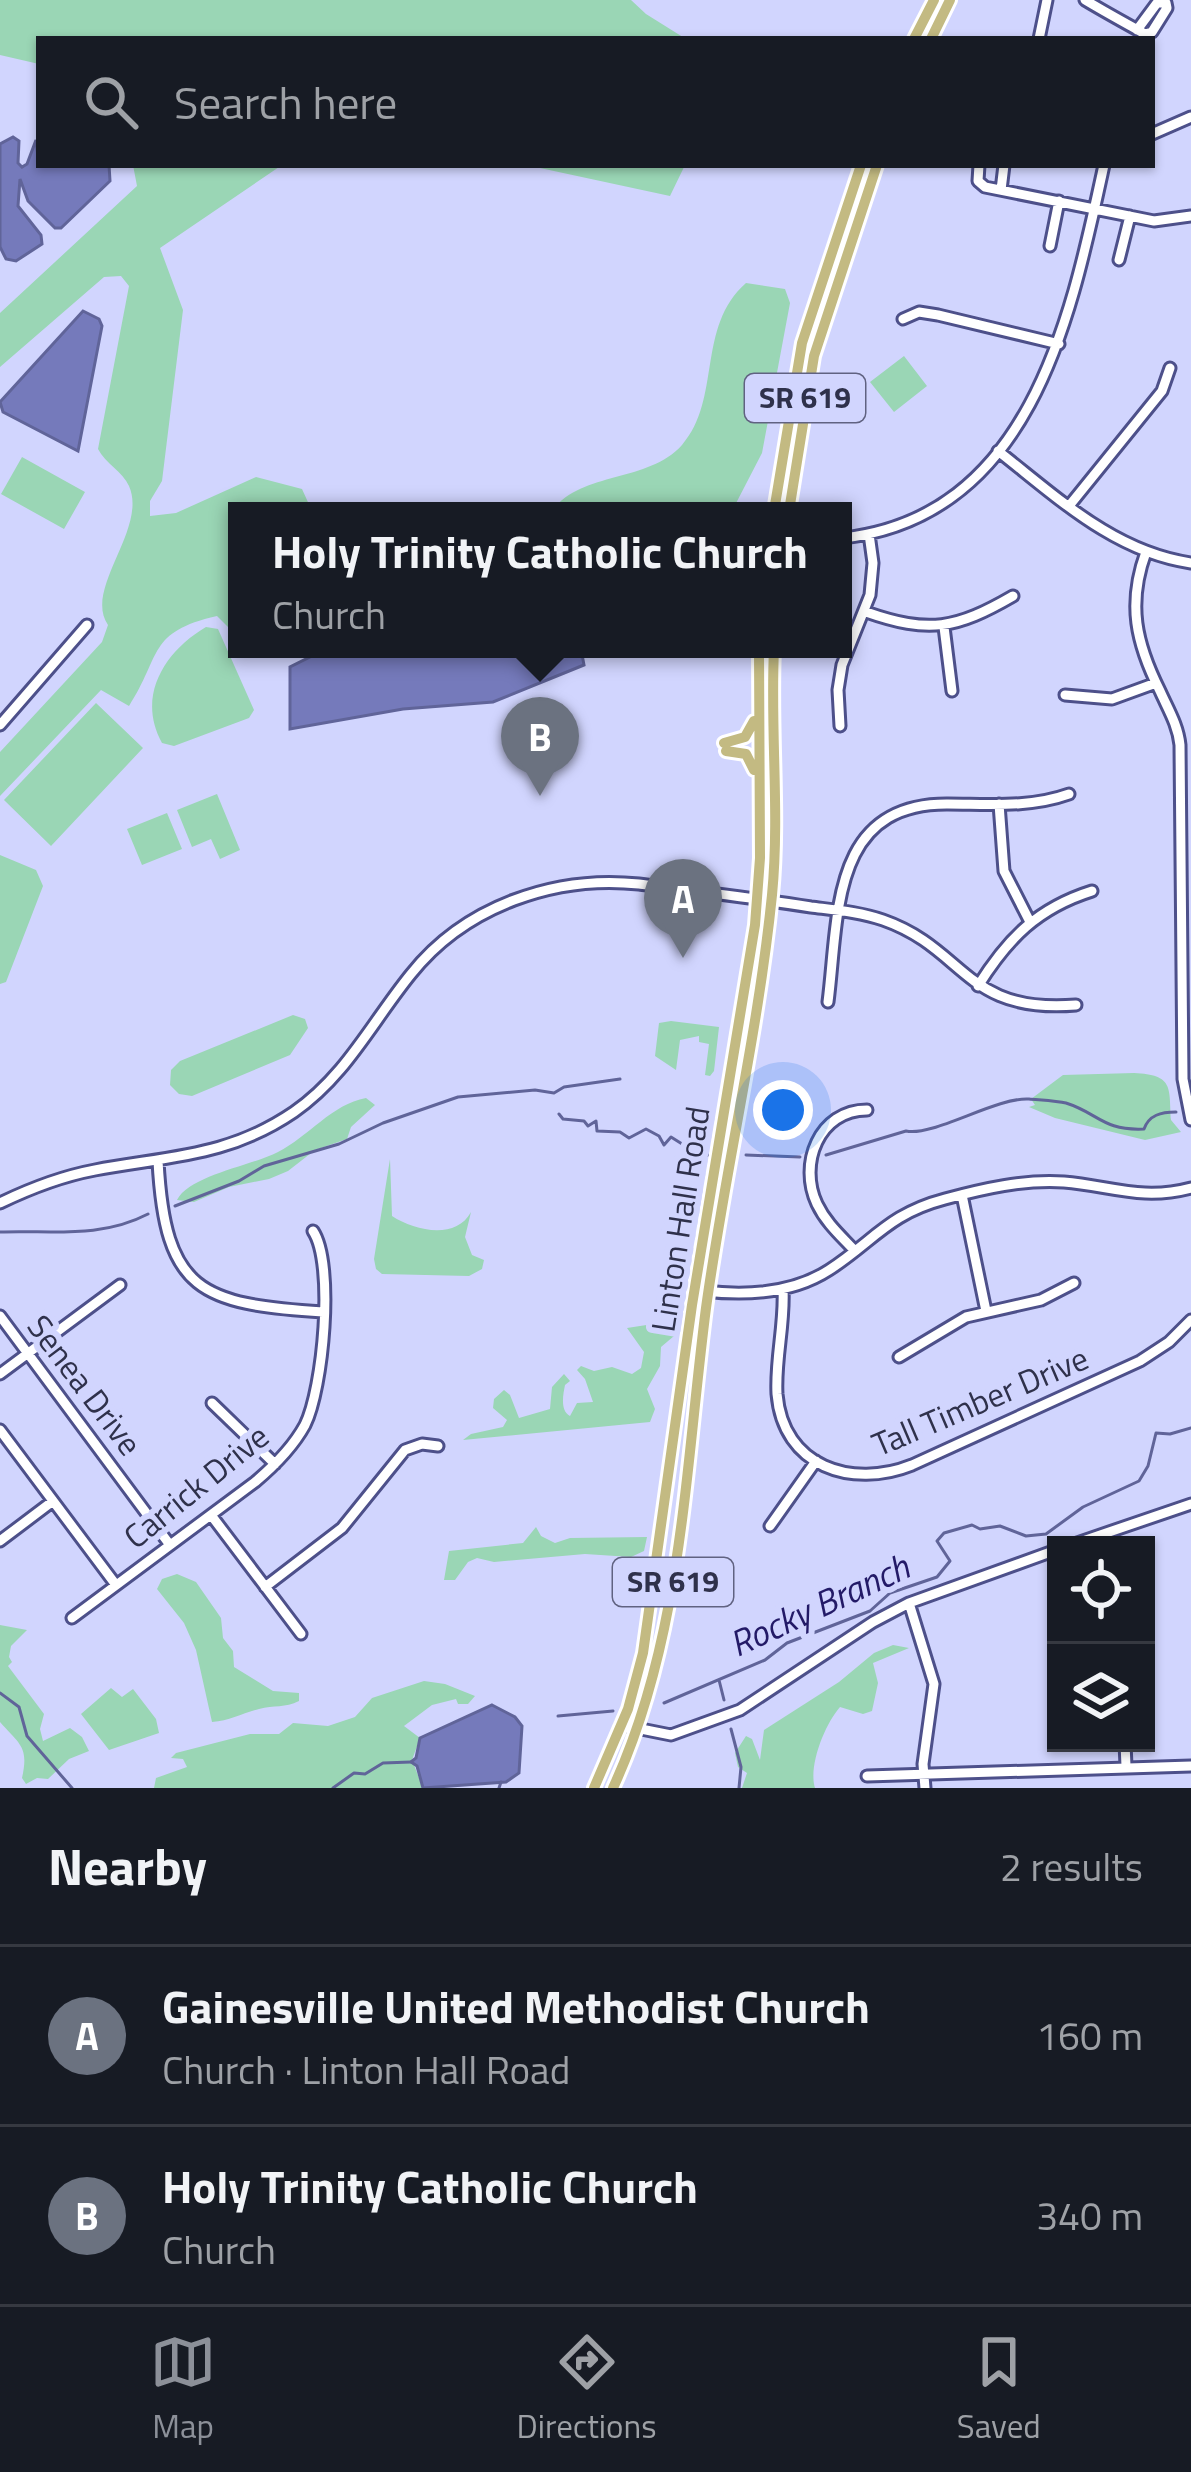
<!DOCTYPE html>
<meta charset="utf-8">
<style>
body{margin:0;font-family:"Titillium Web",sans-serif;background:#20242c;color:#f1f3f6}
.controls{position:absolute;right:36px;bottom:36px;display:grid;overflow:hidden;border-radius:0px;box-shadow:0 3px 9px #0004}
.controls button{width:108px;height:108px;display:grid;place-items:center;padding:0;border:0;border-bottom:3px solid #363941;background:#171b24;color:#f1f3f6;font:60px sans-serif}
.you{position:absolute;left:783px;top:1110px;width:42px;height:42px;margin:-30px;border:9px solid #fff;border-radius:50%;background:#1a73e8;box-shadow:0 0 0 18px #1a73e833}
.badge{display:grid;place-items:center;width:78px;height:78px;border-radius:50%;background:#8c9099;color:#fff;font-size:39px;font-weight:700}
.pin{position:absolute;translate:-50% -99px;filter:drop-shadow(0 3px 6px #0008)}
.pin::after{content:'';position:absolute;top:63px;width:42px;height:36px;background:inherit;clip-path:polygon(0 0,100% 0,50% 100%)}
.popup{position:absolute;left:228px;top:502px;width:624px;height:156px;box-sizing:border-box;display:grid;place-content:center;border-radius:0px;background:#171b24;filter:drop-shadow(0 3px 9px #0005);font-size:39px;white-space:nowrap;color:#9ea1a6}
.popup b{font-size:45px;color:#f1f3f6}
.popup::after{content:'';position:absolute;left:50%;top:100%;margin-left:-24px;border:24px solid transparent;border-top-color:#171b24}
.list{margin:0;padding:0;list-style:none}
h2{display:flex;justify-content:space-between;align-items:center;height:156px;margin:0;padding:0 48px;font-size:51px}
h2 small{font-size:39px;font-weight:400;color:#9ea1a6}
.list li{display:grid;grid-template-columns:78px 1fr auto;gap:36px;align-items:center;box-sizing:border-box;height:180px;padding:0 48px;border-top:3px solid #363941}
.list b{display:block;font-size:45px;white-space:nowrap}
.list p{margin:0;font-size:39px;white-space:nowrap;color:#9ea1a6}
.list em{font-size:39px;font-style:normal;color:#9ea1a6}
.icon{flex:none;width:66px;height:66px;fill:none;stroke:currentColor;stroke-width:2;stroke-linecap:round;stroke-linejoin:round}
.map{position:relative;flex:none;width:1191px;height:1788px;overflow:hidden}
.search{position:absolute;background:#171b24;box-shadow:0 3px 9px #0004;left:36px;right:36px;top:36px;height:132px;display:flex;align-items:center;gap:30px;box-sizing:border-box;padding:0 42px;border-radius:0px;color:#9ea1a6;font-size:45px}
.sheet{height:516px;background:#171b24}
nav{display:flex;justify-content:space-around;align-items:center;box-sizing:border-box;height:168px;border-top:3px solid #363941;background:#171b24;font-size:33px;color:#9ea1a6}
nav a{display:grid;justify-items:center;gap:6px}
nav .on{color:#8c9099}
.map>svg:first-child{display:block}
</style>
<div class="map">
<svg width="1191" height="1788" viewBox="0 0 1191 1788">
<rect width="100%" height="100%" fill="#d1d5fe"/>
<path fill="#9ad6b5" d="M0,0H631L646,14L686,39H39V64L0,55Z
M133,165H282L160,248L183,310L162,481L150,501V516L176,513L256,477L302,489L312,511H237V636L217,616C147,632 162,655 129,706L101,690L0,796V752L102,642L108,625C83,589 148,529 129,486C123,472 105,463 98,449L129,286L121,276L104,277L0,367V313L137,186Z
M526,165H685L670,196Z
M746,283L785,289L790,303L762,453L732,511H552C581,471 648,483 682,445C722,399 696,327 746,283Z
M904,356L927,386L894,412L870,382Z
M22,457L85,492L64,529L1,494Z
M206,627L218,629L254,710L249,718L174,746L162,743C136,696 165,651 206,627Z
M96,703L143,748L51,846L4,800Z
M217,794L240,850L220,859L211,839L192,847L177,810Z
M167,813L182,849L142,865L127,829Z
M0,855L36,870L43,886L6,982L0,984Z
M293,1015L305,1019L308,1028L290,1055L192,1096L179,1094L170,1085L171,1070L180,1061Z
M671,1021L719,1027L714,1071L710,1076L705,1075L709,1044L699,1042V1036L680,1040L676,1070L655,1056L659,1023Z
M1134,1073C1174,1075 1169,1087 1171,1120L1181,1132L1145,1140L1055,1118L1029,1107L1035,1105L1031,1099L1063,1075Z
M366,1098L375,1105L351,1127L347,1139L315,1150L288,1171L269,1179L229,1187L194,1202L177,1200C190,1175 251,1166 278,1152C308,1137 332,1104 366,1098Z
M390,1159L392,1216C415,1231 456,1240 471,1212L465,1237L472,1255L484,1260L482,1269L469,1276L382,1274L376,1269L374,1259Z
M666,1322L673,1326L674,1336L661,1347L660,1366L647,1389L655,1409L650,1422L463,1440L471,1434L503,1427L507,1420L493,1408L494,1399L504,1390L510,1395L519,1418L550,1409L552,1387L564,1374L570,1381L565,1385C563,1395 560,1411 570,1416L577,1403L593,1402L585,1379L577,1370L581,1366L594,1371L612,1367L632,1374L641,1368L644,1352L627,1328Z
M536,1527L541,1536L555,1543L570,1538L647,1537L644,1551L631,1557L585,1554L494,1562L477,1558L468,1562L455,1580H444L449,1551L523,1543Z
M177,1574L196,1582L221,1618L223,1638L233,1651L234,1667L273,1691L299,1693V1701C285,1708 274,1705 259,1709C242,1713 230,1721 212,1722L196,1650L184,1623L157,1589L162,1579Z
M0,1625L27,1630L11,1646L9,1657L12,1662L8,1666L44,1714L40,1729L43,1741L70,1728L82,1737L89,1751L69,1759L48,1779L37,1778L26,1784L22,1778C29,1746 20,1745 0,1722Z
M893,1645L909,1648L873,1663L878,1683L872,1711L863,1714L840,1707C825,1724 808,1766 815,1788H742L747,1773L738,1767L735,1753L746,1736L752,1739L760,1760L764,1730L839,1682L874,1653Z
M424,1681L445,1684L475,1696L468,1704H458L456,1699L432,1705L404,1726L420,1738L412,1760L423,1788H154L156,1778L187,1767L183,1759L171,1758L176,1753L250,1734H279L293,1723L328,1726L355,1717L372,1698Z
M111,1688L122,1697L133,1689L156,1719L159,1733L109,1750L81,1714Z"/>
<path fill="#757abb" stroke="#606499" stroke-width="3" d="M13,137L19,141L18,163L22,167L27,164L36,140L39,165H109L110,181L61,228H55L28,201L20,179L18,206L41,235L42,244L16,261L6,259L0,247V144Z
M83,311L99,319L102,326L78,451L3,412L0,402Z
M326,649H581L584,665L493,702L403,709L290,729V667Z
M492,1705L515,1717L522,1726L519,1773L506,1782L423,1788L417,1766L411,1762L416,1758L420,1738Z"/>
<g fill="none" stroke-linecap="round" stroke-linejoin="round">
<path stroke="#606499" stroke-width="3" d="M559,1114L563,1119L584,1121L588,1126L596,1121L597,1131L620,1132L629,1138L646,1129L659,1136L664,1145L671,1137L698,1154L708,1155
M746,1155L800,1157
M826,1155L906,1131C933,1137 996,1097 1029,1099C1039,1100 1057,1101 1066,1103C1098,1113 1103,1131 1144,1129C1149,1115 1161,1112 1176,1112
M175,1206L239,1181L264,1166L339,1144L383,1123L458,1097L535,1090L554,1093L564,1087L620,1079
M0,1232C51,1230 100,1239 148,1214
M719,1680L724,1700
M0,1693L19,1707L27,1736L72,1788
M664,1703L765,1660L787,1643L870,1611L890,1593L937,1577L950,1561L937,1541L944,1533L972,1525L980,1529L1000,1526L1026,1536L1046,1534L1083,1507L1139,1481L1148,1466L1156,1433L1170,1434L1191,1428
M558,1716L613,1711
M731,1729L741,1767L739,1788
M333,1788L354,1773L365,1774L383,1763L411,1762
M499,1788L501,1782"/>
<defs>
<path id="minor" d="M1085,0C1105,12 1125,23 1145,34L1152,32L1167,8L1166,3H1157L1137,30
M1039,39L1047,0
M1152,134L1191,117
M979,165L978,181L985,187L1154,221L1191,216
M1001,190L1004,165
M1050,246L1059,201
M1119,260L1130,216
M903,319L919,312L938,315L1059,344
M998,451C1057,497 1114,552 1191,563
M1069,506L1162,391L1170,368
M843,538C1031,517 1071,317 1104,165
M1146,552C1127,604 1136,643 1160,691C1168,709 1178,725 1180,745L1183,1079L1191,1120
M866,612C929,634 956,629 1013,596
M944,627L952,691
M1065,695L1112,699L1156,683
M0,725L87,625
M840,726L838,690L842,665L870,595L873,563L869,534
M999,804L1004,871L1029,920
M978,986C1008,938 1038,908 1092,891
M828,1002C839,916 830,803 948,804C988,804 1030,808 1069,794
M158,1161C165,1292 201,1304 323,1312
M962,1195L986,1311
M0,1203C29,1189 63,1176 95,1170C169,1156 228,1157 294,1112C346,1076 372,1022 411,974C465,906 555,875 639,884C696,891 754,898 811,907C835,910 860,912 883,920C966,949 964,1014 1076,1005
M854,1250C841,1236 826,1223 817,1204C798,1164 819,1110 867,1110
M783,1289C785,1324 775,1359 777,1394C783,1467 852,1489 912,1465L1140,1361L1169,1342L1191,1320
M704,1291C747,1296 792,1294 829,1270C874,1241 888,1214 945,1199C982,1189 1025,1179 1064,1182C1111,1186 1142,1201 1191,1188
M0,1316L170,1545
M899,1357L966,1317L1041,1300L1074,1283
M0,1374L120,1285
M212,1403L275,1464
M0,1430L116,1585
M211,1515L301,1634
M770,1526L816,1461
M0,1541L53,1501
M1071,1545L1191,1504
M265,1587L342,1528L405,1450L422,1444L438,1446
M909,1603L934,1684L923,1764L925,1788
M72,1618L255,1482C274,1466 293,1447 305,1425C323,1389 335,1264 313,1231
M621,1725L671,1735L740,1710L873,1622L909,1603L1056,1550
M1125,1743L1126,1766
M867,1776L1191,1766"/>
<path id="major" d="M914,39L934,0
M931,39L950,0
M774,511L802,343L861,165
M789,511L814,356L877,165
M724,743L745,737L754,721
M726,751L746,754L754,770
M594,1788L628,1709L643,1653L692,1305L755,925L760,858L759,649
M613,1788C682,1638 685,1470 706,1308C725,1170 758,1034 772,895C780,813 770,731 774,649"/>
</defs>
<use href="#minor" stroke="#4d508a" stroke-width="15"/>
<use href="#major" stroke="#fff" stroke-width="16"/>
<use href="#minor" stroke="#fff" stroke-width="9"/>
<use href="#major" stroke="#c3ba82" stroke-width="10"/>
</g>
<g text-anchor="middle" stroke-width="12" stroke-linejoin="round" paint-order="stroke">
<g fill="#d1d5fe" stroke="#606281" stroke-width="3">
<rect x="745" y="374" width="120" height="48" rx="9"/>
<rect x="613" y="1558" width="120" height="48" rx="9"/>
</g>
<g font-size="30" font-weight="bold" fill="#2f314b">
<text x="805" y="408">SR 619</text>
<text x="673" y="1592">SR 619</text>
</g>
<g font-size="33" fill="#2f314b" stroke="#d1d5fe">
<text transform="translate(680 1219) rotate(-81)" y="12">Linton Hall Road</text>
<text transform="translate(85 1385) rotate(53)" y="12">Senea Drive</text>
<text transform="translate(980 1401) rotate(-23)" y="12">Tall Timber Drive</text>
<text transform="translate(196 1486) rotate(-39)" y="12">Carrick Drive</text>
</g>
<g font-size="36" font-style="italic" fill="#231a67" stroke="#d1d5fe">
<text transform="translate(819 1605) rotate(-25)" y="13">Rocky Branch</text>
</g>
</g>
</svg>
<div class="controls">
<button><svg class="icon" aria-label="locate" viewBox="0 0 24 24"><circle cx="12" cy="12" r="6"/><path d="M12 2v4M12 18v4M2 12h4M18 12h4"/></svg></button>
<button><svg class="icon" aria-label="layers" viewBox="0 0 24 24"><path d="M12 4l9 5-9 5-9-5zM3 14l9 5 9-5"/></svg></button>
</div>
<div class="you"></div>
<div class="pin badge" style="left:683px;top:958px;background:#6b7280">A</div>
<div class="pin badge" style="left:540px;top:796px;background:#6b7280">B</div>
<div class="popup"><b>Holy Trinity Catholic Church</b>Church</div>
<div class="search"><svg class="icon" aria-label="search" viewBox="0 0 24 24"><circle cx="10" cy="10" r="6"/><path d="M15 15l6 6"/></svg>Search here</div>
</div>
<section class="sheet">
<h2>Nearby<small>2 results</small></h2>
<ul class="list">
<li><span class="badge" style="background:#6b7280">A</span><div><b>Gainesville United Methodist Church</b><p>Church · Linton Hall Road</p></div><em>160 m</em></li>
<li><span class="badge" style="background:#6b7280">B</span><div><b>Holy Trinity Catholic Church</b><p>Church</p></div><em>340 m</em></li>
</ul>
</section>
<nav>
<a class="on"><svg class="icon" aria-label="map" viewBox="0 0 24 24"><path d="M3 6l6-2 6 2 6-2v14l-6 2-6-2-6 2zM9 4v14M15 6v14"/></svg>Map</a>
<a><svg class="icon" aria-label="directions" viewBox="0 0 24 24"><path d="M12 3l9 9-9 9-9-9zM9 14v-3h6M13 9l2 2-2 2"/></svg>Directions</a>
<a><svg class="icon" aria-label="saved" viewBox="0 0 24 24"><path d="M7 4h10v16l-5-4-5 4z"/></svg>Saved</a>
</nav>
